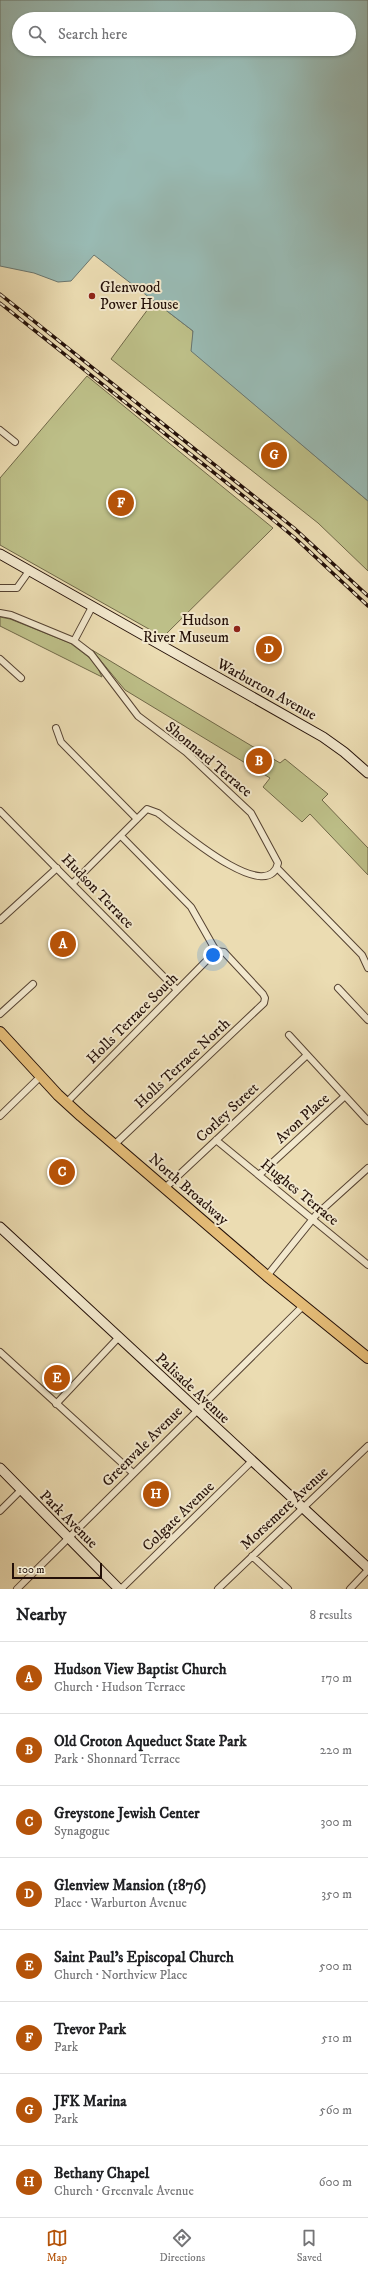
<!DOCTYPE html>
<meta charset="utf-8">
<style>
body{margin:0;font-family:"IM FELL DW Pica",serif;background:#f2f2f2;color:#202124}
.scale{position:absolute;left:12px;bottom:10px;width:90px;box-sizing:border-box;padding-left:4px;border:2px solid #241008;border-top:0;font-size:11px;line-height:14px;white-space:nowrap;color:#241008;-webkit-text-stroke:3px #f2e8cd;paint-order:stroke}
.you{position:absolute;left:213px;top:955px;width:14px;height:14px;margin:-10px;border:3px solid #fff;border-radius:50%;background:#1a73e8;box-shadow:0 0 0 6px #1a73e833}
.badge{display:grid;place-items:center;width:26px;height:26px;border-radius:50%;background:#b45309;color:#fff;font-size:13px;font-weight:700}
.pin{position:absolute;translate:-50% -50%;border:2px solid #fff;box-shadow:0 1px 4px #0006}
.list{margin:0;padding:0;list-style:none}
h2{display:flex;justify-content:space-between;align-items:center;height:52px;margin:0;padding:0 16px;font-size:17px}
h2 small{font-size:13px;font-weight:400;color:#757577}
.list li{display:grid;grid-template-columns:26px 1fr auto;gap:12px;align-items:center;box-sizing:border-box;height:72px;padding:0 16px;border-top:1px solid #e0e0e0}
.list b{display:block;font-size:15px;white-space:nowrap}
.list p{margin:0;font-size:13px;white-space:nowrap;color:#757577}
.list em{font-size:13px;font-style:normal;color:#757577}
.icon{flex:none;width:22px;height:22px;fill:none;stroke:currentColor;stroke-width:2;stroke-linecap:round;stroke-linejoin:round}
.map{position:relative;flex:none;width:368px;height:1589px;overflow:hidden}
.search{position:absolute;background:#fff;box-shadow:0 1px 3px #0004;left:12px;right:12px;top:12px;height:44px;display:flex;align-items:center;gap:10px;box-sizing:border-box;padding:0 14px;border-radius:22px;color:#757577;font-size:15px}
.sheet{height:628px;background:#fff}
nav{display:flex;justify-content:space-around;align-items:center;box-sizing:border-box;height:56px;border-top:1px solid #e0e0e0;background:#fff;font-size:11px;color:#757577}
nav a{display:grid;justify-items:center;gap:2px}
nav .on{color:#b45309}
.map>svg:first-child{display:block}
</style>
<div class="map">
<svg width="368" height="1589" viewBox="0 0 368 1589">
<rect width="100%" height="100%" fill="#ebdcb2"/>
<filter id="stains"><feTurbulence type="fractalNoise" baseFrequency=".005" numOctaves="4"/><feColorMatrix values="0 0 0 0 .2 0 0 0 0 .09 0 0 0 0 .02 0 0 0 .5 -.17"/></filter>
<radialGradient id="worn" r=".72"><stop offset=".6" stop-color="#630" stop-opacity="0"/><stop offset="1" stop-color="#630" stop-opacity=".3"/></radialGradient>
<path fill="#bdbf88" stroke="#706848" d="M154,301L193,331L192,351L368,501V571L318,523L111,359Z
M87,376L273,528L163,637L0,545V478Z
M0,617L10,619L70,643L95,662L102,677L0,626Z
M92,650L280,763L285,759L328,794L322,800L368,848V875L310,814L302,822L263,787L270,778L125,690Z"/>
<path fill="#99bab3" stroke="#6a766f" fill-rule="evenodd" d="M0,0H368V501L191,351L193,331L94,255L71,281L58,282L34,273L0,266ZM19,19H349V49H19Z"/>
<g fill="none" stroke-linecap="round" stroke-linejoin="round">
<defs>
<path id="street" d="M0,430L15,442
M0,588H17L29,571
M0,613L11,615L74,641L91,654L138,716L186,752L251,813L278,863C268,908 174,825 158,813L147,809L72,884
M74,641L92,607
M0,659L21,678
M56,728L61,742L137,819
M0,811L177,990
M121,836L191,907L216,951
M277,868L362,955L368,968
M0,920L57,868
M338,988L368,1020
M0,1014L33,984
M289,1035L368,1121
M66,1103L216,951
M0,1116L41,1076
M216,1140L368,1265
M114,1145L264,1003L265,998L263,994L224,952L216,951
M259,1175L345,1096
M165,1188L307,1055
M267,1276L316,1215L368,1168
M0,1352L133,1473
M56,1404L119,1337
M0,1511L21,1490
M252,1556L288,1589
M17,1589L304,1305
M121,1589L252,1461
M218,1589L368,1446
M350,1589L368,1570"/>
<path id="secondary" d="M0,554L323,737L344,752L368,773
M0,1227L368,1568
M0,1468L119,1589"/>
<path id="primary" d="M0,1032L58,1095L81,1116L267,1276L368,1358"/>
</defs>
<use href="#street" stroke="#564332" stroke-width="8"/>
<use href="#secondary" stroke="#241008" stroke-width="11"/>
<use href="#primary" stroke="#241008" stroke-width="12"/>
<use href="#street" stroke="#f2e8cd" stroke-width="6"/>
<use href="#secondary" stroke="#f2e8cd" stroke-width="9"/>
<use href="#primary" stroke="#e6be79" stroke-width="10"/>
<defs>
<path id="rail" d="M0,294L294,528L368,596
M0,303L266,514L295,538L368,606"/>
</defs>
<use href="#rail" stroke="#241008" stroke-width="3.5"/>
<use href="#rail" stroke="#f2e8cd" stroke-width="2" stroke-dasharray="6" stroke-linecap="butt"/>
</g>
<g fill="#8f2418" stroke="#f2e8cd" stroke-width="1.5">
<circle cx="92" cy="296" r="4"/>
<circle cx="237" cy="629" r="4"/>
</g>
<g text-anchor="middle" stroke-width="4" stroke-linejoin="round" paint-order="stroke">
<g font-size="15" fill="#241008" stroke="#f2e8cd" text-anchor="start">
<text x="100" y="292">Glenwood<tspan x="100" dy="17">Power House</tspan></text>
<text x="229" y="625" text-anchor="end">Hudson<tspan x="229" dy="17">River Museum</tspan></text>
</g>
<g font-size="15" fill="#241008" stroke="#f2e8cd">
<text transform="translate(267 689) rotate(29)" y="5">Warburton Avenue</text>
<text transform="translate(209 759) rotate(40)" y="5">Shonnard Terrace</text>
<text transform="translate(98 891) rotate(46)" y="5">Hudson Terrace</text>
<text transform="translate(132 1018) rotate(-45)" y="5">Holls Terrace South</text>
<text transform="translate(182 1063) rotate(-43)" y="5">Holls Terrace North</text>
<text transform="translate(227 1112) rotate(-43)" y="5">Corley Street</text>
<text transform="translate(302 1118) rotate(-42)" y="5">Avon Place</text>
<text transform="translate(189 1189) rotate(41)" y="5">North Broadway</text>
<text transform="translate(300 1192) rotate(39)" y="5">Hughes Terrace</text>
<text transform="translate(193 1388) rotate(43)" y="5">Palisade Avenue</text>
<text transform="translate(142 1446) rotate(-45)" y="5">Greenvale Avenue</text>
<text transform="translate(284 1508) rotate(-43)" y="5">Morsemere Avenue</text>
<text transform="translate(178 1516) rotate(-44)" y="5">Colgate Avenue</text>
<text transform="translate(69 1519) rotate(45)" y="5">Park Avenue</text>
</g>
</g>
<rect width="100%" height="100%" filter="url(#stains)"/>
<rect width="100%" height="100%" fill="url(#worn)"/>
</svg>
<div class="scale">100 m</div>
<div class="you"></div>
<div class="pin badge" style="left:63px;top:944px">A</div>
<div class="pin badge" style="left:259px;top:761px">B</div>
<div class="pin badge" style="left:62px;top:1172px">C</div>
<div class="pin badge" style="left:269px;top:649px">D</div>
<div class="pin badge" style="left:57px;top:1378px">E</div>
<div class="pin badge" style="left:121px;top:503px">F</div>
<div class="pin badge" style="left:274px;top:455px">G</div>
<div class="pin badge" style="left:156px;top:1494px">H</div>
<div class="search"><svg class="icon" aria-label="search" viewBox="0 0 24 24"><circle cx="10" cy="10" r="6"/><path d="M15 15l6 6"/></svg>Search here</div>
</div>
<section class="sheet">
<h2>Nearby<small>8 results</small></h2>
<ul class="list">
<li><span class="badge">A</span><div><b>Hudson View Baptist Church</b><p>Church · Hudson Terrace</p></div><em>170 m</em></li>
<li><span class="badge">B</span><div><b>Old Croton Aqueduct State Park</b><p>Park · Shonnard Terrace</p></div><em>220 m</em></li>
<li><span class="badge">C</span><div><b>Greystone Jewish Center</b><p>Synagogue</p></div><em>300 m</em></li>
<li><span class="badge">D</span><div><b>Glenview Mansion (1876)</b><p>Place · Warburton Avenue</p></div><em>350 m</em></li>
<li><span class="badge">E</span><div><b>Saint Paul's Episcopal Church</b><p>Church · Northview Place</p></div><em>500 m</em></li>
<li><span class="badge">F</span><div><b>Trevor Park</b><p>Park</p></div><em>510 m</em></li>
<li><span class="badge">G</span><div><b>JFK Marina</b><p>Park</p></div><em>560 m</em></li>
<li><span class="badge">H</span><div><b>Bethany Chapel</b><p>Church · Greenvale Avenue</p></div><em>600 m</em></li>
</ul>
</section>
<nav>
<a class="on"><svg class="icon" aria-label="map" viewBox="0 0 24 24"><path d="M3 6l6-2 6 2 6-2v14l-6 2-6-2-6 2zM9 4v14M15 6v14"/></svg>Map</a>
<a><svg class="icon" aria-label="directions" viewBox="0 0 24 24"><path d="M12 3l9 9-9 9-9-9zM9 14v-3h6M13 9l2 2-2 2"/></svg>Directions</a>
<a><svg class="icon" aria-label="saved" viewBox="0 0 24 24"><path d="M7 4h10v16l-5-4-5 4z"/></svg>Saved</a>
</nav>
